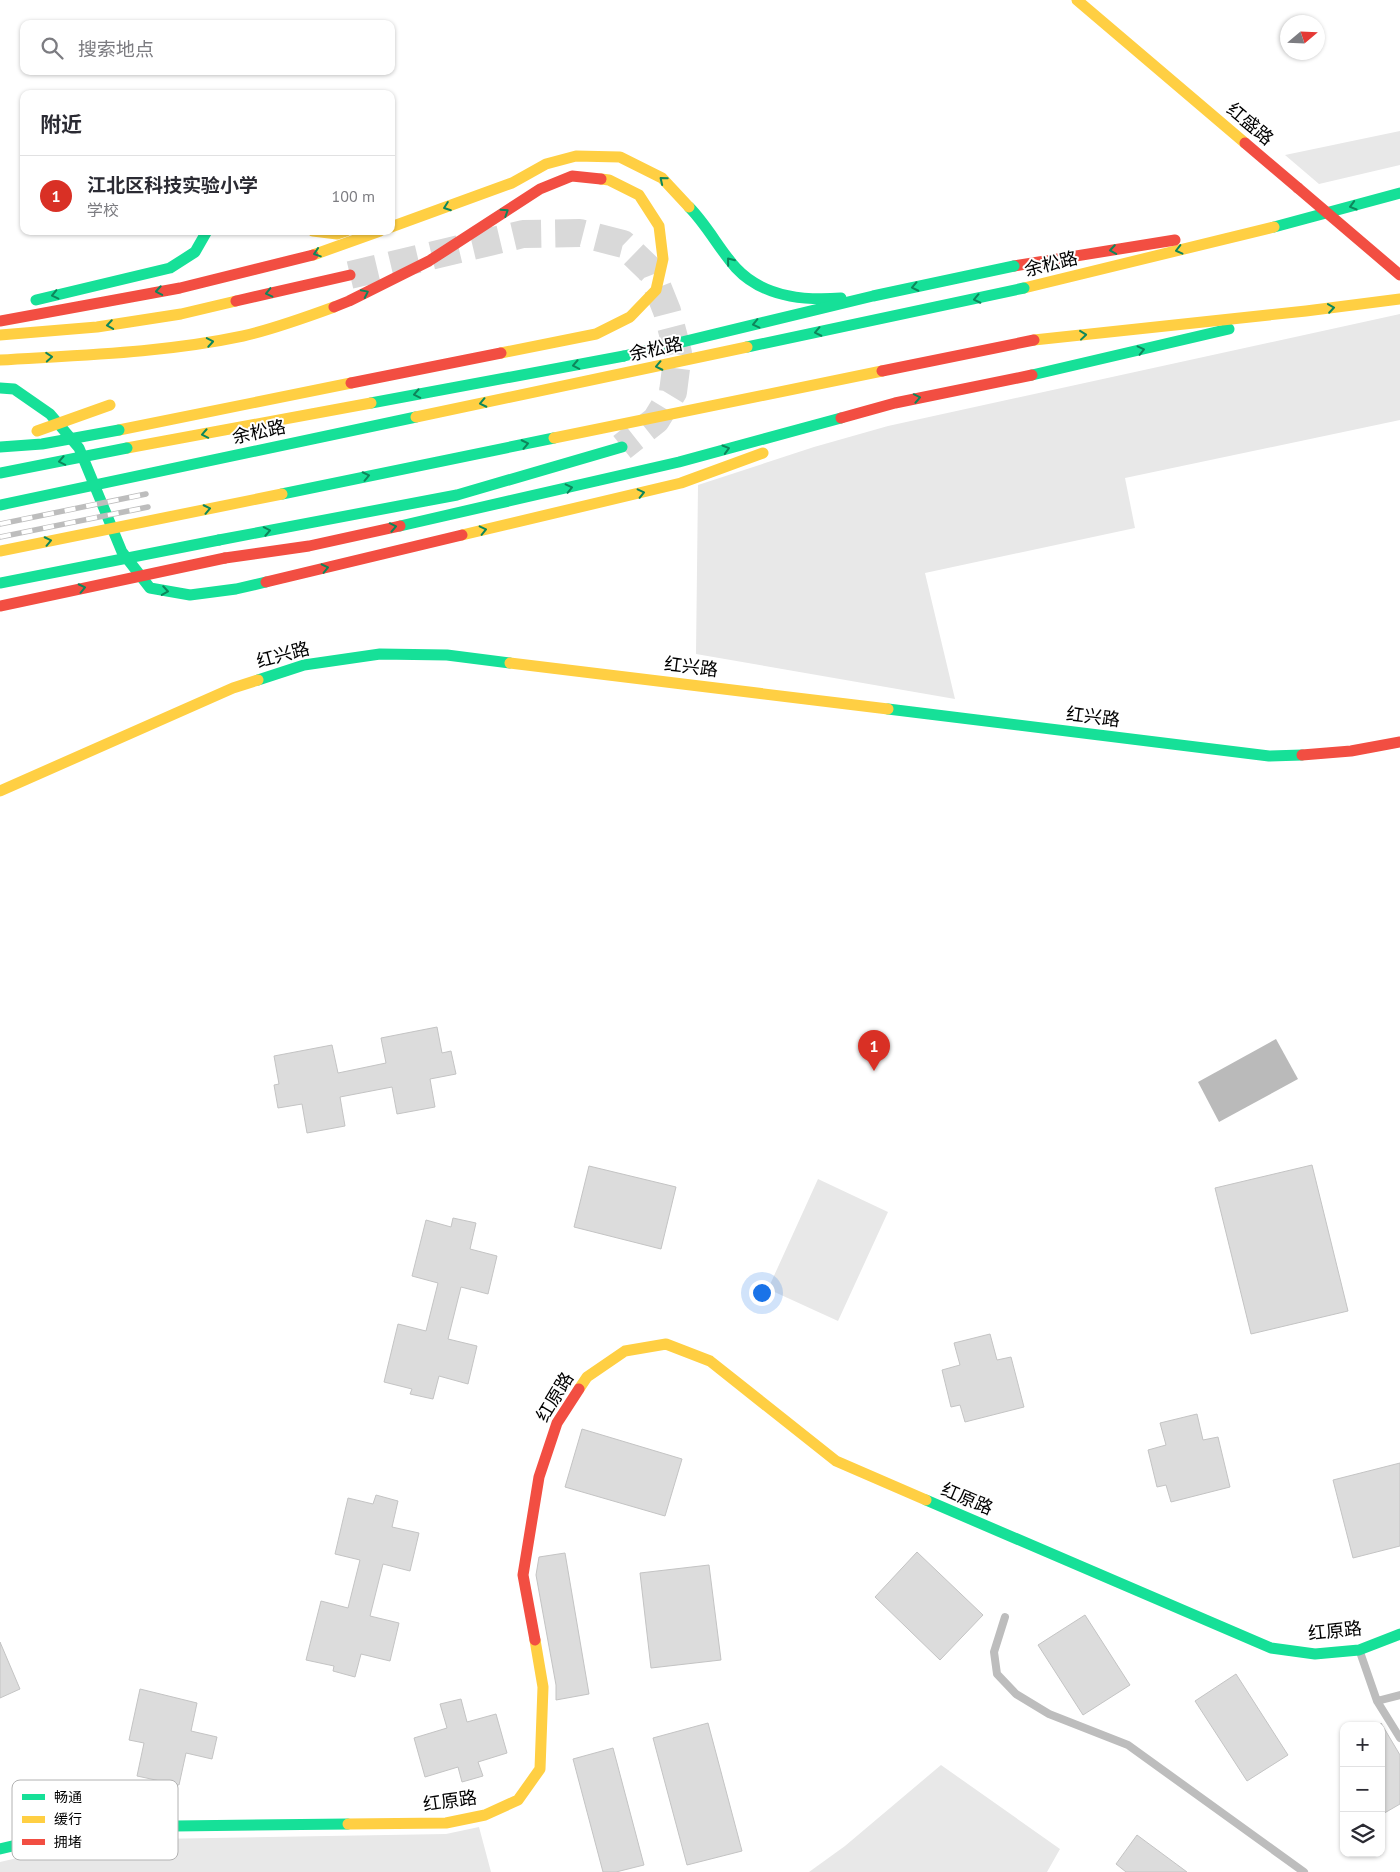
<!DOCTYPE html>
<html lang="zh">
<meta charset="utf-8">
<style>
body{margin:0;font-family:"PT Sans","Noto Sans SC",sans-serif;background:#f7f7f7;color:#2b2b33}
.controls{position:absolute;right:15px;bottom:15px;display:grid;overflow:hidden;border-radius:10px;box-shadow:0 1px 4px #0004}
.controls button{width:45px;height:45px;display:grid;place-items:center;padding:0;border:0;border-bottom:1px solid #e1e1e2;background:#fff;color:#2b2b33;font:25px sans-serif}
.compass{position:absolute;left:1280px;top:15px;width:45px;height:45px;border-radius:50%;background:#fff;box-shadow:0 1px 4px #0004;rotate:71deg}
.you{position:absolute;left:761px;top:1292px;width:18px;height:18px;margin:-12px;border:4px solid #fff;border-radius:50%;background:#1a73e8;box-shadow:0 0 0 8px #1a73e833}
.badge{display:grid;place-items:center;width:32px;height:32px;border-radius:50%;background:#d93025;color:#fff;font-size:16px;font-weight:700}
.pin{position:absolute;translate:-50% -41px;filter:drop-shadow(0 1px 2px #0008)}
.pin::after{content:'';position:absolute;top:26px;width:18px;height:15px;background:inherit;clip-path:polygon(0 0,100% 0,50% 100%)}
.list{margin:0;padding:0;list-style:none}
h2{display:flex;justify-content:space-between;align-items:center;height:65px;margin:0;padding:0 20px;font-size:21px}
h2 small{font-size:16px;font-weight:400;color:#7c7c81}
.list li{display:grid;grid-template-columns:32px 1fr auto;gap:15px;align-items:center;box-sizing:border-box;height:80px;padding:0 20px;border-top:1px solid #e1e1e2}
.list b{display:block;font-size:19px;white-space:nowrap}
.list p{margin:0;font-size:16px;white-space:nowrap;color:#7c7c81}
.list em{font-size:16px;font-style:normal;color:#7c7c81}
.icon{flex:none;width:28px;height:28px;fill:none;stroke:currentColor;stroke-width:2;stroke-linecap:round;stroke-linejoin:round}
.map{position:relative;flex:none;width:1400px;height:1872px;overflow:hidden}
.search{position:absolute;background:#fff;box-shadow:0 1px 4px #0004;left:20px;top:20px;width:375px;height:55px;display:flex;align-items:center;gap:12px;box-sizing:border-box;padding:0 18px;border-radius:10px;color:#7c7c81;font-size:19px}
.panel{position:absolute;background:#fff;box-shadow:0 1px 4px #0004;left:20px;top:90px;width:375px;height:145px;border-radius:10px}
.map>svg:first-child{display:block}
</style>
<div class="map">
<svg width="1400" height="1872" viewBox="0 0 1400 1872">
<rect width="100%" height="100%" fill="#fff"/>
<path fill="#e8e8e8" d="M1400,131V165L1319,184L1285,155Z
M1400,314V420L1125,478L1135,528L925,573L955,699L696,654L698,485L814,447L888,426Z
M818,1179L888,1212L838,1321L768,1289Z
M941,1765L1060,1849L1047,1872H809L845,1846Z
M479,1827L491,1872H0V1862L96,1840L446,1834Z"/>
<path fill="#bababa" d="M1276,1039L1298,1079L1219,1122L1198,1082Z"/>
<path fill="#dcdcdc" stroke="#c4c4c4" d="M437,1027L442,1053L451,1051L456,1074L430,1079L435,1107L397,1114L392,1087L340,1097L345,1126L307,1133L302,1104L278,1108L274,1085L279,1084L274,1056L332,1045L338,1073L386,1063L381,1038Z
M1312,1165L1348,1311L1251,1334L1215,1188Z
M589,1166L676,1187L661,1249L574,1227Z
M453,1218L476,1223L470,1249L497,1256L488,1294L461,1287L448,1339L477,1346L468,1384L439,1376L433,1399L410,1394L412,1389L384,1382L398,1324L426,1331L438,1283L412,1276L426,1220L451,1227Z
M990,1334L997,1360L1011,1357L1024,1407L965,1422L960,1405L951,1407L942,1370L960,1365L954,1343Z
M1197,1414L1203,1440L1218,1437L1230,1487L1171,1502L1166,1485L1157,1487L1148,1450L1166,1445L1160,1423Z
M582,1429L682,1459L665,1516L565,1487Z
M1400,1463V1546L1353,1558L1333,1480Z
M376,1495L398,1501L392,1527L419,1533L410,1571L383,1564L370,1616L399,1623L390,1661L361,1654L355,1677L333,1671L334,1666L306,1660L321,1601L348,1608L360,1560L335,1554L348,1498L373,1504Z
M917,1552L983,1615L940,1660L875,1597Z
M565,1553L589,1694L556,1700V1685L536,1575L539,1557Z
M709,1565L721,1660L651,1668L640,1573Z
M1085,1615L1130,1685L1083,1715L1038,1645Z
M0,1642L20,1689L0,1698Z
M1236,1674L1288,1755L1247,1781L1195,1701Z
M140,1689L197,1703L191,1731L217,1737L212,1759L186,1753L179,1785L137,1776L144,1743L129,1740Z
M461,1699L467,1722L496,1714L507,1753L478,1762L483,1776L462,1782L458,1767L425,1777L414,1738L447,1728L440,1704Z
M708,1723L742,1851L687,1865L653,1738Z
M1381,1723L1400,1755V1804L1381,1815Z
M613,1748L644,1865L616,1872H603L573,1759Z
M1137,1835L1187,1872H1126L1116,1864Z"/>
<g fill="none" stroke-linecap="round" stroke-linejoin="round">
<path stroke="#d9d9d9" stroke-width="28" stroke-dasharray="28 14" stroke-linecap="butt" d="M350,275L523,234L580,233L623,244L651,271L667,311L678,353L673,392L656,420L622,447"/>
<path stroke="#bdbdbd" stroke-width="8" d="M1005,1617L994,1652L997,1674L1016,1694L1049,1714L1128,1745L1304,1872
M1360,1652L1377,1701L1400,1738
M1377,1701L1400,1695"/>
<path stroke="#16e098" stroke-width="11" d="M689,207C707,225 719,249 736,268C763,297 805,301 841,298
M1274,227L1400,193
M36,300L170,268L195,252L207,231
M1032,375L1229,329
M0,388L14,389L50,414L79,448L122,552L150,588L190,595L236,589L266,582
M371,403L624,356
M400,526L679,462L841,418
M219,540L457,495L622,447
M258,680L304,665L380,654L447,655L510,663
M888,709L1269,756L1302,755
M926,1500L1271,1648L1315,1654L1359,1650L1400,1634
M0,1849L94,1827L348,1824"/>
<path stroke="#ffcf43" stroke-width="11" d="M1077,0L1245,143
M391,227L512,183L546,164L576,156L620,157L662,178L689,207
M313,231L337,234L346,231
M313,255L380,231
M1024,288L1274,227
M0,335L97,327L181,314L236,301
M1034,340L1306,311L1400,299
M501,353L596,334L630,317L656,290L663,259L659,226L639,195L609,180L601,179
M0,360C81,355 163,353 243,336C274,329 304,318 334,307
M119,430L351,383
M127,448L371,403
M462,535L681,483L763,453
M510,663L888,709
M0,791L233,688L258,680
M579,1389L587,1377L625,1351L666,1344L710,1361L836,1461L926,1500
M348,1824L446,1823L485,1815L518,1800L540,1769L543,1687L535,1640"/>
<path stroke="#f24e42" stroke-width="11" d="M1245,143L1298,188
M1014,266L1175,240
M236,301L350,275
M334,307L349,301L429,261L540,189L572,176L601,179
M0,321L180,288L313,255
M351,383L501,353
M841,418L895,403L1032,375
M225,558L309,546L400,526
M266,582L462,535
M1302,755L1351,751L1400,742
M535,1640L523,1575L539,1477L557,1423L579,1389"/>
<defs>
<path id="rail" d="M0,524L146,494
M0,537L148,507"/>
</defs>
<use href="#rail" stroke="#bdbdbd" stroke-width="5.5"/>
<use href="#rail" stroke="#fff" stroke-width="4" stroke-dasharray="11" stroke-linecap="butt"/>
<path stroke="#16e098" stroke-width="11" d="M747,347L1024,288
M624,356L873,296L1014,266
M0,447L42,444L119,430
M0,473L127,448
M282,494L554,438
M0,505L416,417
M0,583L219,540"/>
<path stroke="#ffcf43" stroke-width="11" d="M416,417L747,347
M37,431L110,405
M554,438L882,371
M0,551L282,494"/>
<path stroke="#f24e42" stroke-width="11" d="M1298,188L1400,275
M882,371L1034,340
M0,606L225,558"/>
</g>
<defs><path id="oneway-chevron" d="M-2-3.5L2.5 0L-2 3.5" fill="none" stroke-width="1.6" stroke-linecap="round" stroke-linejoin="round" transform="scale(1.25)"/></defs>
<g stroke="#0d865b">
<use href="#oneway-chevron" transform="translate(663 180) rotate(-141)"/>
<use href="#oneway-chevron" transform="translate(1353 206) rotate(164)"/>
<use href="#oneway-chevron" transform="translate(447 207) rotate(160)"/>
<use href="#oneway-chevron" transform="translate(505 212) rotate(-33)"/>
<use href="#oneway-chevron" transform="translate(1113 250) rotate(171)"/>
<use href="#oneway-chevron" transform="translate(1179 250) rotate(166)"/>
<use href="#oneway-chevron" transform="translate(317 253) rotate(162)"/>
<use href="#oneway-chevron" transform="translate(730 261) rotate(-129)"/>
<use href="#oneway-chevron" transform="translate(915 287) rotate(168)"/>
<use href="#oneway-chevron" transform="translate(159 291) rotate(170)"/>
<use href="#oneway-chevron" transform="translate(269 293) rotate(167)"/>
<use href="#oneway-chevron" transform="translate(365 293) rotate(-26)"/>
<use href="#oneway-chevron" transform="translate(55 295) rotate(167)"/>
<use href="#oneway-chevron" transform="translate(977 299) rotate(168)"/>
<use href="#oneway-chevron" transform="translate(1331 308) rotate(-8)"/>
<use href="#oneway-chevron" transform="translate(756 324) rotate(167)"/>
<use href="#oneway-chevron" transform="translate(110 325) rotate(171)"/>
<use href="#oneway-chevron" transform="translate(818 332) rotate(168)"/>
<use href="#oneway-chevron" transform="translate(1083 335) rotate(-6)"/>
<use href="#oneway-chevron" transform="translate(210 342) rotate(-10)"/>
<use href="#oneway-chevron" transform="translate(1141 350) rotate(-13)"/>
<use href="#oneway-chevron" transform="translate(49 357) rotate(-4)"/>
<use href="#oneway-chevron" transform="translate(576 365) rotate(169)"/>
<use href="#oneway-chevron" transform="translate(659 366) rotate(168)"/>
<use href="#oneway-chevron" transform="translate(417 394) rotate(169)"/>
<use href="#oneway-chevron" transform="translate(917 398) rotate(-11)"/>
<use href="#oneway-chevron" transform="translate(483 403) rotate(168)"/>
<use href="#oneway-chevron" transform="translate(205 434) rotate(169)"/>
<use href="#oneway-chevron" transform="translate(525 444) rotate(-12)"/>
<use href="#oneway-chevron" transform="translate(726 449) rotate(-16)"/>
<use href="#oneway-chevron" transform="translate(62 461) rotate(169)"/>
<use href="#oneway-chevron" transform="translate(366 476) rotate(-12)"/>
<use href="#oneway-chevron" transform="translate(569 488) rotate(-13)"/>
<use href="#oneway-chevron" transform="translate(641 493) rotate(-13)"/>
<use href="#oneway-chevron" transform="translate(207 509) rotate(-12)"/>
<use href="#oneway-chevron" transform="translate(393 527) rotate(-11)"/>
<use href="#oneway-chevron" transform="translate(483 530) rotate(-13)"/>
<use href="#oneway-chevron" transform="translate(267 531) rotate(-11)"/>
<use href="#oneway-chevron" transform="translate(48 541) rotate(-12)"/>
<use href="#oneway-chevron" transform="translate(325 568) rotate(-13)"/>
<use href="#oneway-chevron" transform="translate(82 588) rotate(-12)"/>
<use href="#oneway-chevron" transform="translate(165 591) rotate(9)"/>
</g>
<g text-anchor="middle" stroke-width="4" stroke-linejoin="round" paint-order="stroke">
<g font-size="18" fill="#000" stroke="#fff">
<text transform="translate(1250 124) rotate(40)" y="6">红盛路</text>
<text transform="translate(1051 264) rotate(-14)" y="6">余松路</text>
<text transform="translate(656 349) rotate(-12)" y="6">余松路</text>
<text transform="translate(259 432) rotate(-12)" y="6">余松路</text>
<text transform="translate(283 655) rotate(-15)" y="6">红兴路</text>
<text transform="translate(691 667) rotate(7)" y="6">红兴路</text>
<text transform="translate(1093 717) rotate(7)" y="6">红兴路</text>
<text transform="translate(555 1397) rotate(-59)" y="6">红原路</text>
<text transform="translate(967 1499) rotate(23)" y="6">红原路</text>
<text transform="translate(1335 1631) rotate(-6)" y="6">红原路</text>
<text transform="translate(450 1801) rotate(-8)" y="6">红原路</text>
</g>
</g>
<rect x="12" y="1780" width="166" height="80" rx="8" fill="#fff" stroke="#b2b2b2" stroke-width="1"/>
<rect x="22" y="1794" width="23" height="6" fill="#16e098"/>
<rect x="22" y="1816" width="23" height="7" fill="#ffcf43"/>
<rect x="22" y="1839" width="23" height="6" fill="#f24e42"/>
<g font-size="14" fill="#000">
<text x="54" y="1802">畅通</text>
<text x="54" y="1824">缓行</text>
<text x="54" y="1847">拥堵</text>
</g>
</svg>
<div class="controls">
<button>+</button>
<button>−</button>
<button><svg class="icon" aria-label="layers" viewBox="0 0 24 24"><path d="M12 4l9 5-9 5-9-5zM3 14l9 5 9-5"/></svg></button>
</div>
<svg class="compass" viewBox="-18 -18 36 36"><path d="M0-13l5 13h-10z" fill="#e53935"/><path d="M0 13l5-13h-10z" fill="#7c7c81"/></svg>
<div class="you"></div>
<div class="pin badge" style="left:874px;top:1071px">1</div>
<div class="search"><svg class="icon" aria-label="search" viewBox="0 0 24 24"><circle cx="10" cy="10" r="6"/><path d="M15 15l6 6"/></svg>搜索地点</div>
<section class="panel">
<h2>附近<small></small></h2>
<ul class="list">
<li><span class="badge">1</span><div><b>江北区科技实验小学</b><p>学校</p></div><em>100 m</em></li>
</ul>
</section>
</div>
